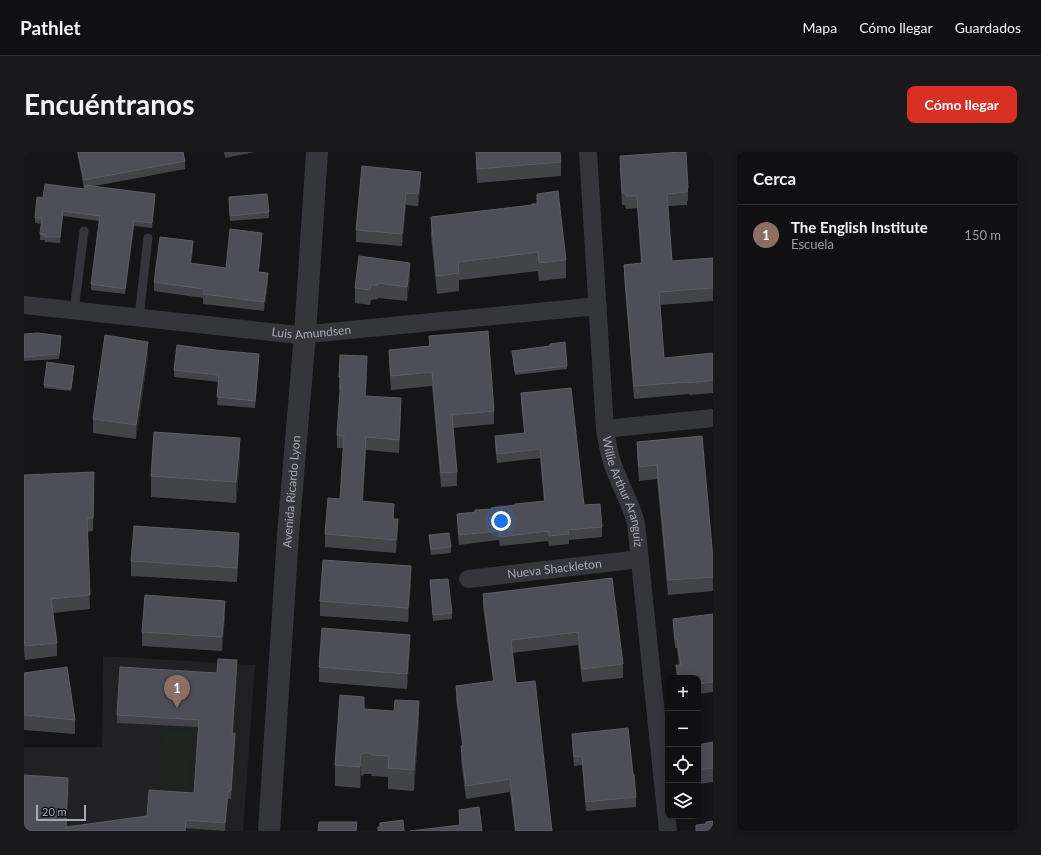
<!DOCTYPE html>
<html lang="es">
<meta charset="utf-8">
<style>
body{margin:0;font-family:Lato,sans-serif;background:#19181a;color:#f1f3f6}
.controls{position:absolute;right:12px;bottom:12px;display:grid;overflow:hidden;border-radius:8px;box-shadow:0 2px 10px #0003}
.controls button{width:36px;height:36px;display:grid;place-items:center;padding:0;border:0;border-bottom:1px solid #302f31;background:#100f11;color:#f1f3f6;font:20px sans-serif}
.scale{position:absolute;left:12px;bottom:10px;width:50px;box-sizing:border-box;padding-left:4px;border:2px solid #a5a8b8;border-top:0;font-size:11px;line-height:14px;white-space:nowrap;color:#a5a8b8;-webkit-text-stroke:3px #100f12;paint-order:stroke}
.you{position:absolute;left:477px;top:369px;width:14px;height:14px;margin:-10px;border:3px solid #fff;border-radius:50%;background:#1a73e8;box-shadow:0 0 0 6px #1a73e833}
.badge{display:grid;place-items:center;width:26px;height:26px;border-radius:50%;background:#d93025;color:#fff;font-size:13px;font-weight:700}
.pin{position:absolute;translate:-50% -33px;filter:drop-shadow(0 1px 2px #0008)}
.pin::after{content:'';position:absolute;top:21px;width:14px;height:12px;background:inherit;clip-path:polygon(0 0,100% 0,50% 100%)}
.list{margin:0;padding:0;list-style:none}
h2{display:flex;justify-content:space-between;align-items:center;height:52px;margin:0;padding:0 16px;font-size:17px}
h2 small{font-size:13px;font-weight:400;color:#9c9c9f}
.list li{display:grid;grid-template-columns:26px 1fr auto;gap:12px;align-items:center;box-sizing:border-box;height:60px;padding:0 16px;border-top:1px solid #302f31}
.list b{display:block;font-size:15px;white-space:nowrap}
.list p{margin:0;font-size:13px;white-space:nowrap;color:#9c9c9f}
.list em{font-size:13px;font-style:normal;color:#9c9c9f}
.icon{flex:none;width:22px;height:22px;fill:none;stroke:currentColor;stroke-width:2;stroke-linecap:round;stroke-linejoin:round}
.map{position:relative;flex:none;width:689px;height:679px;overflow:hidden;border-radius:8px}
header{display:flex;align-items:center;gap:24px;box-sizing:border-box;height:56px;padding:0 20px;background:#100f11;border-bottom:1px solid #302f31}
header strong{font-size:19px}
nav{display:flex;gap:22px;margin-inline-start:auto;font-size:14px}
.intro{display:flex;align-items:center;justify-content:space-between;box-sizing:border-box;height:96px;padding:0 24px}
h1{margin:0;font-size:28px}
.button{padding:10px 18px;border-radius:8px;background:#d93025;color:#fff;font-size:14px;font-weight:700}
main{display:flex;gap:24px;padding:0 24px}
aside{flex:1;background:#100f11;border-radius:8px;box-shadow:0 2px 10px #0003}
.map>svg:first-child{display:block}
</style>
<header>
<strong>Pathlet</strong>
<nav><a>Mapa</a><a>Cómo llegar</a><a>Guardados</a></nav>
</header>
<div class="intro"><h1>Encuéntranos</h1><a class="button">Cómo llegar</a></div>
<main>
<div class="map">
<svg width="689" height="679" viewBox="0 0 689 679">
<rect width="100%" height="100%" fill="#151417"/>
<path fill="#212024" d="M79,504L231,513L219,679H0V595H78Z"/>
<path fill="#1c251e" d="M138,577L169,579L165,636L134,633Z"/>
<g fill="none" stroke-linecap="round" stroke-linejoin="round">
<path stroke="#35353c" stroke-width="9" d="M50,159L60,79
M115,165L124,86"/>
<g stroke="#35353c" stroke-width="18">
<path id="s1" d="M564,0L581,277C583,290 585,303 590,316C597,335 607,352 612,371L644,679"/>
<path id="s2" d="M0,153L274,183L574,154"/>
<path d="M581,277L689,266"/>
<path id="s3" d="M444,427L616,407"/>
</g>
<path stroke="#35353c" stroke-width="22" id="s4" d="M245,679L264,383L281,182L293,0"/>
</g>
<path fill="#43444a" d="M53,0H159L161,9V17L71,34L131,48L128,76L110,74L101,142L67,138V132L75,69L39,64L36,91L21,90V88H16L17,72L11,71V66L19,46L60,36Z
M200,0H231L201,6Z
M452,0L537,10V24L453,31L452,13Z
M596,4L664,36V49H663V53L644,54L648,109L689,106V149L636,153L640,206L689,201V241L665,243V242L610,247L600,125V113L617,111L613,56L602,57L601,53H598L596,16Z
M338,14L397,31L394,54L382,53L378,94L332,90V78Z
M513,42L542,108V126L515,129L514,119L435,128V139L413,142L407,84V65L508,53L513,52Z
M205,45L245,60V66L206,69Z
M238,90L235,120L244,130L240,159L179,152V146L130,139V130L169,98L167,112L202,116Z
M386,125L383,149L354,146V147L347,148L346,153L331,151V136Z
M0,182L37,189L35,207L0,209Z
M405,184L470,259V272L429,276L433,320V334L417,335L408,234L367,238L365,212V198L405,194Z
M191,198L235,209L231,256L193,253L195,230L150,225V218Z
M488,199L543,214V217L491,223Z
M124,204L112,287L69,281V267Z
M50,217L47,239L20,236V233Z
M343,217L342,244L377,259L375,301L342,298L339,349L370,367L374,380L372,401L301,395V382L316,347L319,296H313V283L316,238H315V225Z
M497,241L560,353L578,375V385L545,388V392L525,394L524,389L476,394L475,388L435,393L433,371V362L451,360L520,349L516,306L473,311L471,294V284L500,281L497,251Z
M678,284L689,407V439L644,443L633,327L615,329L613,304V290Z
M216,307L212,351L127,345V324Z
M0,323L70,333L69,379L63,380L66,457L29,461L33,491V504L1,508L0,498Z
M405,383L427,395V401L407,403L405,388Z
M215,395L213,430L107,424V409Z
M588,426L599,512V526L558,530L554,493L488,501L492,531L528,679H491L486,640L442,647L437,607L438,593L432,547V534L469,529L459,455V442Z
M387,428L384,470L296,464V449Z
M406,428L428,461V467L409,469Z
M689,462V540L674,542V526H653L652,513H655L653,496H651L649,476V467Z
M201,463L198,499L118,494V480Z
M386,497L383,537L295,530V515Z
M213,516L209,581L211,589L207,647H204L201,679L162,676V679H0V623L43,675L123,664L170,641L174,575L93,571V563L193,521Z
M0,521L51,568V582L0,578Z
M340,557L395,571L390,639L364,637V625L348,624L347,622H340L339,624L337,623L336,636L311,634V613Z
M548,582L609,622L612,645V655L562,659L558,613L550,614L548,592Z
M689,590V630L674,632V593Z
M435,658L458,679L435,673Z"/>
<path fill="#2c2c31" d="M397,20V31L394,54V42Z
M382,41V53L378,94V82Z
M131,42V48L128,76V71Z
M39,59V64L36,91V85Z
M110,69V74L101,142V137Z
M238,81V90L234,129V120Z
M169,89V98L166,121V111Z
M386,111V125L383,149V135Z
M244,121V130L240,159V150Z
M37,184V189L35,207V202Z
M124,190V204L112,287V273Z
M235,202V209L231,256V249Z
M343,204V217L341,256V244Z
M377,246V259L375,301V288Z
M342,285V298L338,362V349Z
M216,286V307L212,351V330Z
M70,320V333L69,379V366Z
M370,352V364L369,380V367Z
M374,367V380L372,401V388Z
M215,381V395L213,430V416Z
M387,414V428L384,470V456Z
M201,449V463L198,499V485Z
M386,483V497L383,537V522Z
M213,508V516L208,589V581Z
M395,549V571L390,639V618Z
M211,581V589L207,647V639Z
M337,602V623L336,636V615Z
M204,639V647L201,679V671Z"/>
<path fill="#4e4e56" stroke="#5c5c65" d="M54,0H159L161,9L60,28Z
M452,0H536L537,10L453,17Z
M657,0H662L664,36H663V40L643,42L648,109L689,106V136L635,140L640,206L689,201V228L665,231V230L610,234L600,113L618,111L613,44H602L601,41H598L596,4Z
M338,14L397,20L394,42L382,41L378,82L332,78Z
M21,32L61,37L60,33L131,42L128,71L110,69L101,137L67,132L76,64L39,59L36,85H21V83L16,82L18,66H11L13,45L19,46Z
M534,39L542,108L515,111L514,100L434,110L435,121L413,124L407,65L508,53V52H513V42Z
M243,42L245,60L206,64L205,45Z
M206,77L238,81L234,120L244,121L240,150L179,142L180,137L130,130L136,85L169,89L166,111L202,116Z
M335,104L386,111L383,135L354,131V133H347L346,138L331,136Z
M464,179L470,259L428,263L433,320L417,321L408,220L367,224L365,198L406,194L405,184Z
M14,181L37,184L35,202L0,205V182Z
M81,183L124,190L112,273L69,267Z
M541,190L543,214L491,220L488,199L526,194V192Z
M153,193L191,198L235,202L231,249L193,245L195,223L150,218Z
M316,203L343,204L341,244L377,246L375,288L342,285L338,349L370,352L369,367H374L372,388L301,382L304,346L316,347L320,284L313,283L317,225H315Z
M23,210L50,214L47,237L20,233Z
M547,236L560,353L576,352L578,375L544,378L545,382L525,384L524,379L476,385L475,379L435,383L433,362L451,360V358L468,357L467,356L491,353V352L521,349L516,297L473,302L471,284L501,281L497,241Z
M130,280L216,286L212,330L127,324Z
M678,284L689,407V425L644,428L633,313L615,315L613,290Z
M70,320L69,366H63L66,443L27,447L33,491L1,494L0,484V323Z
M110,374L215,381L213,416L107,409Z
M425,381L427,395L407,397L405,383Z
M299,408L387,414L384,456L296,449Z
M588,426L599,512L558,517L554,480L487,488L492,531L511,529L528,679H492L486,627L442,634L437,594L439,593L432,534L470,529L459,442Z
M424,427L428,461L409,463L406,428Z
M121,443L201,449L198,485L118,480Z
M689,462V530L674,532V526H654L652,513H657L653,487H651L649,467Z
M298,476L386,483L383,522L295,515Z
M194,507L213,508L208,581H211L207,639H204L201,671L162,668L161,679H1L0,668V623L44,626L42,675L123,664L125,638L170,641L175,568L93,563L96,515L193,521Z
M43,515L51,568L0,563V521Z
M316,543L340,545V557L370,559L371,548L395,549L390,618L364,616L365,604L348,603L347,601H340L339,602H337L336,615L311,613Z
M604,576L609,622H610L612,645L562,650L558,604L550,605L548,582Z
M689,590V616L674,618V593Z
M455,655L458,679H386L436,673L435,658Z
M379,668L380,679H354V675H356V671Z
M689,669V679H672V673L682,672V670Z
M295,670H333L332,679H294Z"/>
<g text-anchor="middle" stroke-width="3" stroke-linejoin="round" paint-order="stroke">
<g font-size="12" fill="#a5a8b8" stroke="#100f12">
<text dy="4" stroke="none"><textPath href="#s2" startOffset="289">Luis Amundsen</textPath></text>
<text dy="4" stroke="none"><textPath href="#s4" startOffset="340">Avenida Ricardo Lyon</textPath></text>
<text dy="4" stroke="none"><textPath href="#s1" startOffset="343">Willie Arthur Aranguiz</textPath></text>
<text dy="4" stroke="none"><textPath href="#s3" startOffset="87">Nueva Shackleton</textPath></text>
</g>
</g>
</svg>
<div class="controls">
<button>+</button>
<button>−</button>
<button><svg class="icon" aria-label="locate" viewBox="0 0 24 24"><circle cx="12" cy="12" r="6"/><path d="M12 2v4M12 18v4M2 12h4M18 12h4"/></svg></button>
<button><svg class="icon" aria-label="layers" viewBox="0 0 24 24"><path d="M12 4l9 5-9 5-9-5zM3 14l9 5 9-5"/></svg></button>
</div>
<div class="scale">20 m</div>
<div class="you"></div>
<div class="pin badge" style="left:153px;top:556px;background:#8d6e63">1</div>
</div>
<aside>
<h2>Cerca<small></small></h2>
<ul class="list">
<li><span class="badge" style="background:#8d6e63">1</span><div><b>The English Institute</b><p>Escuela</p></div><em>150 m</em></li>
</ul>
</aside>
</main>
